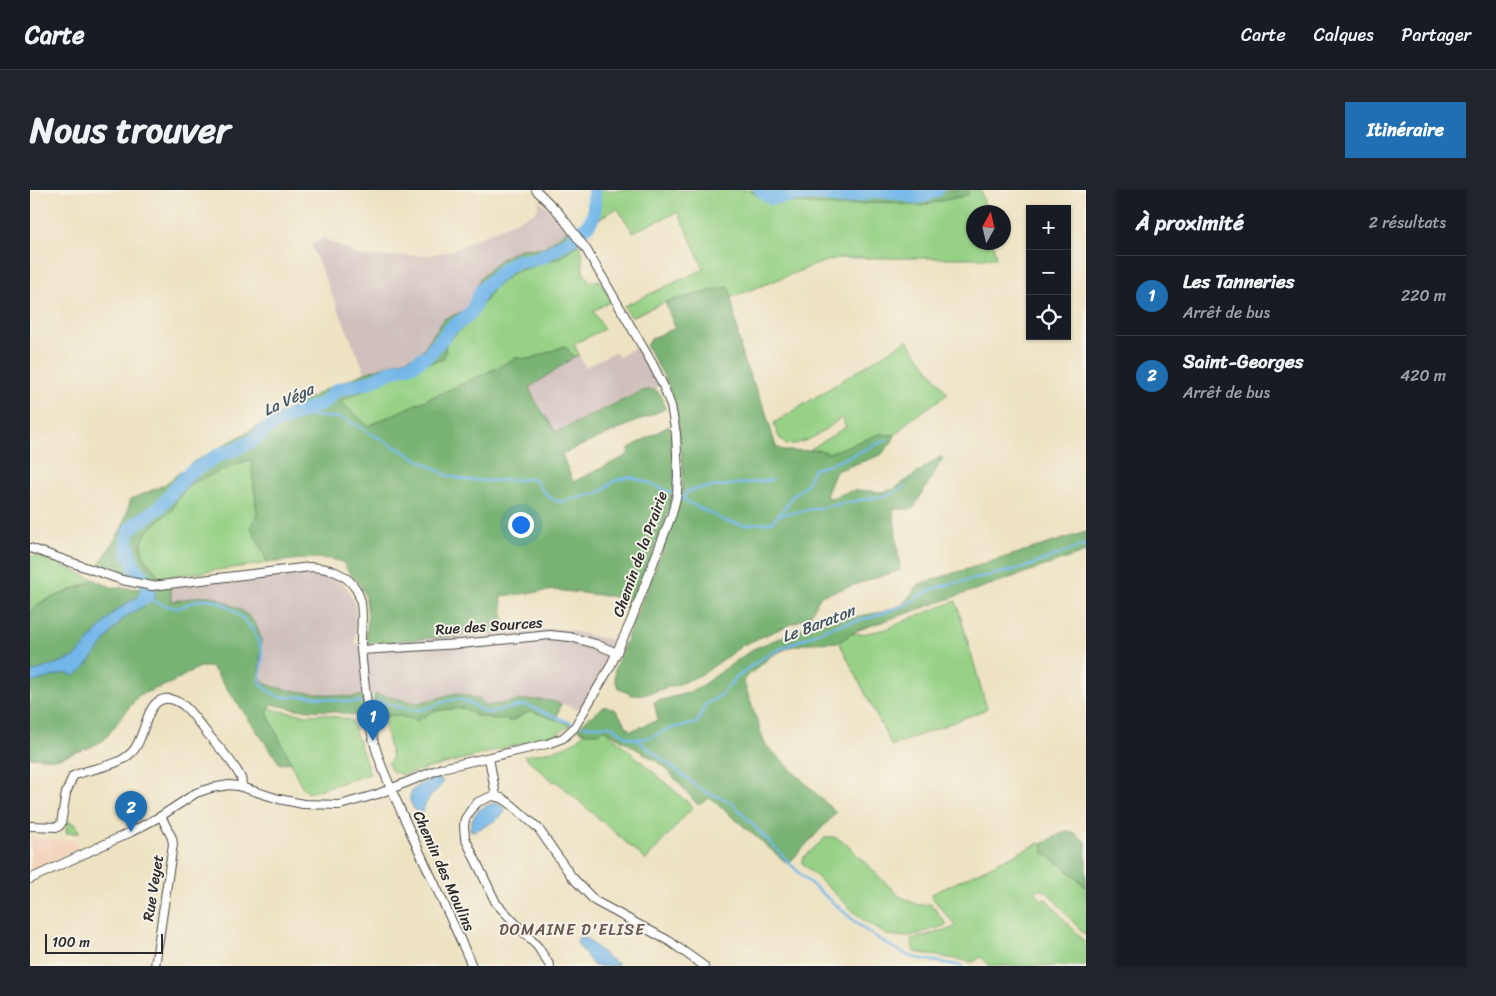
<!DOCTYPE html>
<html lang="fr">
<meta charset="utf-8">
<style>
body{margin:0;font-family:Sriracha,sans-serif;background:#20242c;color:#f1f3f6}
.controls{position:absolute;right:15px;top:15px;display:grid;overflow:hidden;border-radius:0px;box-shadow:0 1px 4px #0004}
.controls button{width:45px;height:45px;display:grid;place-items:center;padding:0;border:0;border-bottom:1px solid #363941;background:#171b24;color:#f1f3f6;font:25px sans-serif}
.compass{position:absolute;left:936px;top:15px;width:45px;height:45px;border-radius:50%;background:#171b24;box-shadow:0 1px 4px #0004;rotate:8deg}
.scale{position:absolute;left:15px;bottom:12px;width:118px;box-sizing:border-box;padding-left:5px;border:2px solid #2b2b2b;border-top:0;font-size:14px;line-height:18px;white-space:nowrap;color:#2b2b2b;-webkit-text-stroke:4px #f7f3e8;paint-order:stroke}
.you{position:absolute;left:490px;top:334px;width:18px;height:18px;margin:-12px;border:4px solid #fff;border-radius:50%;background:#1a73e8;box-shadow:0 0 0 8px #1a73e833}
.badge{display:grid;place-items:center;width:32px;height:32px;border-radius:50%;background:#1f6fb2;color:#fff;font-size:16px;font-weight:700}
.pin{position:absolute;translate:-50% -41px;filter:drop-shadow(0 1px 2px #0008)}
.pin::after{content:'';position:absolute;top:26px;width:18px;height:15px;background:inherit;clip-path:polygon(0 0,100% 0,50% 100%)}
.list{margin:0;padding:0;list-style:none}
h2{display:flex;justify-content:space-between;align-items:center;height:65px;margin:0;padding:0 20px;font-size:21px}
h2 small{font-size:16px;font-weight:400;color:#9ea1a6}
.list li{display:grid;grid-template-columns:32px 1fr auto;gap:15px;align-items:center;box-sizing:border-box;height:80px;padding:0 20px;border-top:1px solid #363941}
.list b{display:block;font-size:19px;white-space:nowrap}
.list p{margin:0;font-size:16px;white-space:nowrap;color:#9ea1a6}
.list em{font-size:16px;font-style:normal;color:#9ea1a6}
.icon{flex:none;width:28px;height:28px;fill:none;stroke:currentColor;stroke-width:2;stroke-linecap:round;stroke-linejoin:round}
.map{position:relative;flex:none;width:1056px;height:776px;overflow:hidden;border-radius:0px}
header{display:flex;align-items:center;gap:30px;box-sizing:border-box;height:70px;padding:0 25px;background:#171b24;border-bottom:1px solid #363941}
header strong{font-size:24px}
nav{display:flex;gap:28px;margin-inline-start:auto;font-size:18px}
.intro{display:flex;align-items:center;justify-content:space-between;box-sizing:border-box;height:120px;padding:0 30px}
h1{margin:0;font-size:35px}
.button{padding:12px 22px;border-radius:0px;background:#1f6fb2;color:#fff;font-size:18px;font-weight:700}
main{display:flex;gap:30px;padding:0 30px}
aside{flex:1;background:#171b24;border-radius:0px;box-shadow:0 1px 4px #0004}
.map>svg:first-child{display:block}
</style>
<header>
<strong>Carte</strong>
<nav><a>Carte</a><a>Calques</a><a>Partager</a></nav>
</header>
<div class="intro"><h1>Nous trouver</h1><a class="button">Itinéraire</a></div>
<main>
<div class="map">
<svg width="1056" height="776" viewBox="0 0 1056 776">
<rect width="100%" height="100%" fill="#f7f3e8"/>
<filter id="ink" filterUnits="userSpaceOnUse"><feTurbulence type="fractalNoise" baseFrequency=".02" numOctaves="2"/><feDisplacementMap in="SourceGraphic" scale="10" xChannelSelector="R" yChannelSelector="G"/><feConvolveMatrix kernelMatrix="1 2 1 2 8 2 1 2 1" color-interpolation-filters="sRGB"/></filter>
<filter id="wash" filterUnits="userSpaceOnUse"><feTurbulence type="fractalNoise" baseFrequency=".0096" numOctaves="4" result="noise"/><feDisplacementMap in="SourceGraphic" scale="20" xChannelSelector="R" yChannelSelector="G"/><feGaussianBlur stdDeviation="1.12" result="paint"/><feColorMatrix in="noise" values="0 0 0 0 0 0 0 0 0 0 0 0 0 0 0 0 0 1.4 0 .05"/><feComposite in="paint" operator="in"/></filter>
<g filter="url(#wash)">
<rect width="100%" height="100%" fill="#ede3c3"/>
<path fill="#f3d4bf" d="M0,645L9,648L47,651V659L0,680Z"/>
<path fill="#cfc0bb" d="M508,10L524,23L538,40L513,58L490,59L450,89L436,120L414,129L391,162L385,166L335,183L281,55L293,48L333,67L398,65L421,61L505,22L509,17Z
M608,156L627,193V200L622,199L612,201L526,243L506,212L499,198L544,167L549,165L555,177L585,162L589,167Z
M280,382L303,386L309,389L316,397L323,409L326,423L325,454L336,452L341,453L519,439L539,440L580,450L576,476L550,520L523,511L488,510L457,516L406,508L388,513L345,504L321,507L252,499L233,493L228,485L231,444L181,405L142,411L140,396L203,388Z"/>
<path fill="#96d186" stroke="#607e58" d="M569,0H721L724,4L808,16L855,12L889,16L938,5V0H951L956,22H944V52L963,53L966,68H811L796,71L702,107L698,97L635,112L601,127L594,116L674,79L648,22L603,42L587,18L564,32L568,22Z
M548,54L552,61L553,82L560,92L570,90L581,111L563,121L574,139L544,154L549,165L544,167L535,156L500,169L485,168L467,178L338,236L309,211L393,174L414,169L416,153L441,130L464,98L484,82L529,68Z
M877,150L918,204L880,230L865,245L850,244L799,263L789,260H779L816,237L811,228C792,242 780,253 756,255L749,247L744,233Z
M221,268L227,324L221,337L238,373L129,388L123,378L115,369L112,361V351L114,345L144,314L159,294Z
M0,365L20,370L63,389L59,393L9,413L0,422Z
M926,411L957,519L862,556L809,452L822,443L832,444L857,439L881,428Z
M240,518L249,521L279,525L294,524L321,530L340,584L278,603L271,595L237,523Z
M433,518L447,526L481,531L501,521L541,535L525,545L372,585L362,581L358,574L362,568L353,527L364,525L387,530L404,521Z
M574,539L663,617L616,670L526,591L524,592L494,566C513,562 543,560 554,542L556,543Z
M37,631L47,635L49,643H36Z
M796,647H804L814,652L869,706L888,715L901,714L917,735L877,747L857,745L833,730L772,673V669Z
M1009,653L1012,654L1014,663L1032,675L1056,697V746L1017,702L1011,699L1005,701L1011,710L1016,709L1056,754V776H960L951,767L943,772L884,762L881,749L920,739L926,736L900,705Z"/>
<path fill="#78b373" stroke="#526f4f" d="M721,0H938V5L889,16L855,12L808,16L740,11L724,4Z
M538,40L548,54L529,68L484,82L464,98L441,130L416,153L414,169L393,174L310,211L338,236L467,178L485,168L500,169L535,156L544,167L499,198L506,212L526,242L612,201C630,197 631,203 635,219L532,264L543,292L598,265L599,258L639,236C644,253 646,284 643,301C636,339 616,377 601,413L586,407L526,400L471,406L475,442L341,453L336,452C337,435 340,415 333,400C328,390 317,384 315,374C297,363 259,371 238,373L221,337L227,324L221,269L159,294L144,314L143,319C129,331 101,348 115,369C118,375 125,381 129,388C114,390 105,389 92,382L89,377L82,374L78,377L69,375L92,338L101,309L134,295L163,272L296,199L335,183L385,166L391,162L414,129L436,120L450,89L471,69L490,59L513,58Z
M699,97L713,170L734,217L746,257L755,261L789,260L799,263L850,244L865,245L862,252L851,265L806,281L796,306L801,308L824,300L853,302L864,299L910,267L913,268L883,319H863L870,380L790,406L780,426L713,455L673,484L647,495L613,505H602L588,498L585,489V478L635,354L652,300L653,280L646,216L635,188L616,155L622,148L645,138L635,112Z
M1056,342V362L828,440L809,452L780,453L760,457L741,466L713,490L735,554L806,623L758,674L680,608L668,615L634,576L574,539L570,543H556L548,539C557,527 564,525 575,516L586,520L600,541L628,530L624,512L657,503L671,496L723,459L773,438L785,434L852,422L872,415L889,394Z
M63,389L81,397L112,399L140,396L142,411C154,410 168,405 180,406C186,406 195,412 201,415C255,439 216,482 235,493C251,502 301,504 321,507L332,505L335,518L331,526H328L301,521L264,519L242,514L237,523L261,572L250,574L182,477H169L141,493L109,505L74,550L61,557L26,569L0,567V422L9,413L59,393Z
M427,503L450,509L457,516C481,512 507,505 531,514L526,530L501,521L481,531L447,526L433,518L417,519L404,521L387,530L364,525L353,527C347,521 341,513 345,504L388,513Z
M1036,641L1043,642L1056,652V697L1032,675L1014,663L1012,654Z"/>
<path fill="#73b7e9" stroke="#4f718a" d="M111,397L123,399L126,406C119,416 103,420 92,430C80,442 72,457 61,470C57,476 50,481 45,486L35,483L0,493V483L45,467L84,422L109,406Z
M407,588L411,589L413,593C404,603 395,610 392,624L388,625C385,620 381,615 380,610C378,596 398,591 407,588Z
M467,613L475,619V622C466,631 455,637 443,641L440,640C441,624 452,615 467,613Z
M555,747L577,767L588,774L587,776H564L547,753L548,748Z"/>
<g fill="none" stroke-linecap="round" stroke-linejoin="round">
<path stroke="#73b7e9" stroke-width="2.5" d="M269,222L279,226L313,228L418,286L438,290L458,291L504,289C512,299 517,309 530,312L569,303L586,290L601,287L622,294L642,303
M650,308L695,331L714,335L742,332L754,319L761,308L776,295L784,279C810,273 832,260 856,250
M653,309L656,302L666,299L742,290
M750,325L853,306L864,303L875,296
M120,410C127,412 141,419 149,418C153,417 158,413 163,412C174,407 185,409 195,415C215,427 235,449 232,473C232,481 227,488 232,495C235,500 246,506 251,507C260,508 269,506 278,506C296,508 313,513 331,512
M346,511C358,513 375,520 385,520C401,521 415,507 431,510C440,511 447,519 456,523L489,516L496,515L541,533
M553,536H581L597,547L606,549L622,547L638,539L667,533L675,515L691,505L705,489L722,475L741,463L801,437L842,427L878,414L896,402L909,397L996,377L1056,354
M606,549L673,601L694,609L703,614L772,686L835,740L860,756L881,767L932,776"/>
<path stroke="#73b7e9" stroke-width="14" d="M731,0L741,8L764,5L790,4L812,8L853,0L884,7L894,6L907,0
M115,408L118,398L116,391L105,378L99,364L97,352L99,340L104,335L130,317L159,283L191,264L206,259L224,250L242,234L292,214L307,200L339,192L359,182L384,174L398,165L420,139L434,129L442,121L451,101L477,77L487,71H495L512,67L542,49L558,35L562,29L564,21V0"/>
</g>
</g>
<g filter="url(#ink)">
<g fill="none" stroke-linecap="round" stroke-linejoin="round">
<defs>
<path id="street" d="M0,358L92,390L122,396L280,377C298,378 315,382 326,399C336,416 330,439 331,459C333,482 336,507 339,530C345,567 361,598 375,630C397,679 421,727 442,776
M331,460L430,454L520,445L540,447L566,454L587,463
M459,568L466,606
M0,636L28,637L31,634L36,603L43,586C61,577 87,578 102,562C115,549 115,516 131,510C138,507 147,511 153,515C161,521 166,530 173,538C185,554 201,568 210,586C212,589 212,593 212,597
M0,689L101,642L131,626L166,603L181,598L199,595L208,596L249,609L273,614L310,615L348,604L412,578L517,554L533,548L544,538L580,477L601,431L642,324L647,304L648,285L646,244L641,216L633,195L622,173L556,59L529,23L506,0
M125,776L143,654L142,648L131,626
M520,776L508,757L466,713L435,648L434,636L435,629L443,617L448,612L462,606L472,608L482,615L508,638L542,687L565,711L639,751L674,776"/>
</defs>
<use href="#street" stroke="#484742" stroke-width="10"/>
<use href="#street" stroke="#fff" stroke-width="8"/>
</g>
</g>
<g text-anchor="middle" stroke-width="4" stroke-linejoin="round" paint-order="stroke">
<g font-size="15" fill="#2b2b2b" stroke="#f7f3e8">
<text transform="translate(610 364) rotate(-70)" y="5">Chemin de la Prairie</text>
<text transform="translate(459 436) rotate(-4)" y="5">Rue des Sources</text>
<text transform="translate(414 681) rotate(66)" y="5">Chemin des Moulins</text>
<text transform="translate(123 698) rotate(-81)" y="5">Rue Veyet</text>
</g>
<g font-size="16" font-style="italic" fill="#415564" stroke="#f7f3e8">
<text transform="translate(258 209) rotate(-26)" y="6">La Véga</text>
<text transform="translate(788 433) rotate(-21)" y="6">Le Baraton</text>
</g>
<g font-size="16" letter-spacing="1" fill="#6b5754" stroke="#f7f3e8">
<text x="542" y="745">DOMAINE D'ELISE</text>
</g>
</g>
</svg>
<div class="controls">
<button>+</button>
<button>−</button>
<button><svg class="icon" aria-label="locate" viewBox="0 0 24 24"><circle cx="12" cy="12" r="6"/><path d="M12 2v4M12 18v4M2 12h4M18 12h4"/></svg></button>
</div>
<svg class="compass" viewBox="-18 -18 36 36"><path d="M0-13l5 13h-10z" fill="#e53935"/><path d="M0 13l5-13h-10z" fill="#9ea1a6"/></svg>
<div class="scale">100 m</div>
<div class="you"></div>
<div class="pin badge" style="left:343px;top:551px">1</div>
<div class="pin badge" style="left:101px;top:642px">2</div>
</div>
<aside>
<h2>À proximité<small>2 résultats</small></h2>
<ul class="list">
<li><span class="badge">1</span><div><b>Les Tanneries</b><p>Arrêt de bus</p></div><em>220 m</em></li>
<li><span class="badge">2</span><div><b>Saint-Georges</b><p>Arrêt de bus</p></div><em>420 m</em></li>
</ul>
</aside>
</main>
